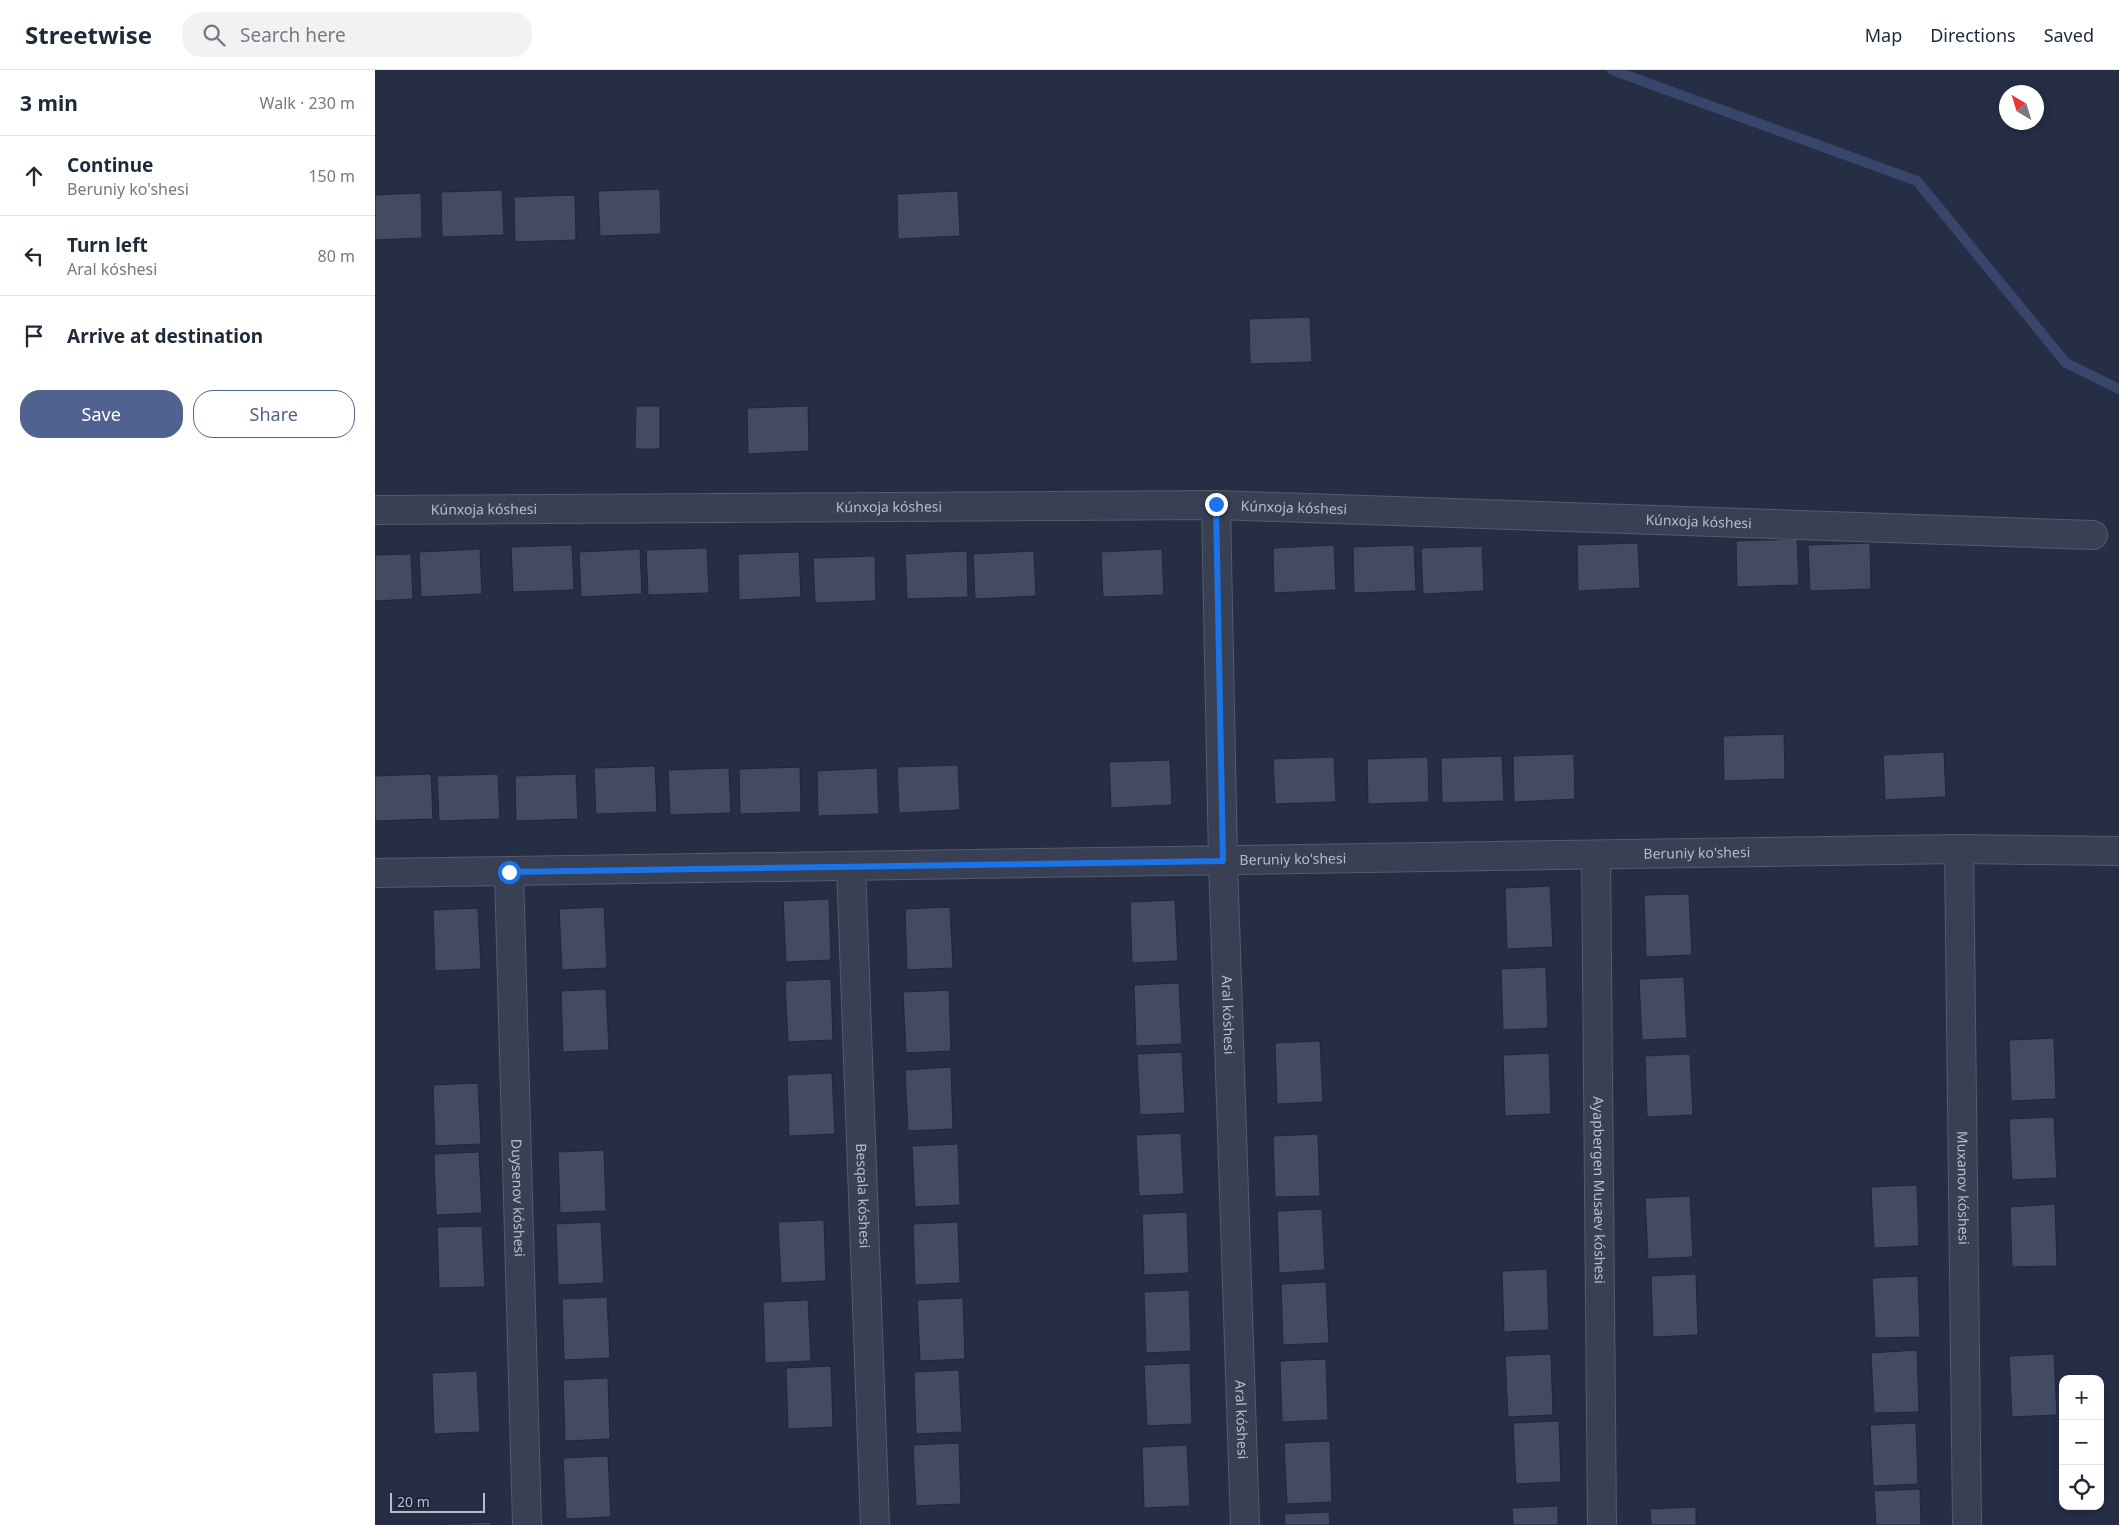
<!DOCTYPE html>
<meta charset="utf-8">
<style>
body{margin:0;font-family:"Noto Sans",sans-serif;background:#f2f2f3;color:#1f2937}
.controls{position:absolute;right:15px;bottom:15px;display:grid;overflow:hidden;border-radius:10px;box-shadow:0 2px 8px #0003}
.controls button{width:45px;height:45px;display:grid;place-items:center;padding:0;border:0;border-bottom:1px solid #e0e1e3;background:#fff;color:#1f2937;font:25px sans-serif}
.compass{position:absolute;left:1624px;top:15px;width:45px;height:45px;border-radius:50%;background:#fff;box-shadow:0 2px 8px #0003;rotate:322deg}
.scale{position:absolute;left:15px;bottom:12px;width:95px;box-sizing:border-box;padding-left:5px;border:2px solid #b7bccd;border-top:0;font-size:14px;line-height:18px;white-space:nowrap;color:#b7bccd;-webkit-text-stroke:4px #1e2538;paint-order:stroke}
.stop{position:absolute;width:15px;height:15px;margin:-11px;border:4px solid #1a73e8;border-radius:50%;background:#fff}
.stop.end{background:#1a73e8;border-color:#fff;box-shadow:0 1px 5px #0008}
.list{margin:0;padding:0;list-style:none}
h2{display:flex;justify-content:space-between;align-items:center;height:65px;margin:0;padding:0 20px;font-size:21px}
h2 small{font-size:16px;font-weight:400;color:#747a83}
.list li{display:grid;grid-template-columns:32px 1fr auto;gap:15px;align-items:center;box-sizing:border-box;height:80px;padding:0 20px;border-top:1px solid #e0e1e3}
.list b{display:block;font-size:19px;white-space:nowrap}
.list p{margin:0;font-size:16px;white-space:nowrap;color:#747a83}
.list em{font-size:16px;font-style:normal;color:#747a83}
.actions{display:flex;gap:10px;padding:15px 20px}
.actions a{flex:1;padding:11px 0;border:1px solid #506290;border-radius:20px;text-align:center;font-size:18px;color:#506290}
.actions .main{background:#506290;color:#fff}
.icon{flex:none;width:28px;height:28px;fill:none;stroke:currentColor;stroke-width:2;stroke-linecap:round;stroke-linejoin:round}
.map{position:relative;flex:none;width:1744px;height:1455px;overflow:hidden}
header{display:flex;align-items:center;gap:30px;box-sizing:border-box;height:70px;padding:0 25px;background:#fff;border-bottom:1px solid #e0e1e3}
header strong{font-size:24px}
nav{display:flex;gap:28px;margin-inline-start:auto;font-size:18px}
.search{width:350px;height:45px;background:#f2f2f3;display:flex;align-items:center;gap:12px;box-sizing:border-box;padding:0 18px;border-radius:20px;color:#747a83;font-size:19px}
main{display:flex}
aside{flex:1;background:#fff}
.map>svg:first-child{display:block}
</style>
<header>
<strong>Streetwise</strong>
<div class="search"><svg class="icon" aria-label="search" viewBox="0 0 24 24"><circle cx="10" cy="10" r="6"/><path d="M15 15l6 6"/></svg>Search here</div>
<nav><a>Map</a><a>Directions</a><a>Saved</a></nav>
</header>
<main>
<aside>
<h2>3 min<small>Walk · 230 m</small></h2>
<ul class="list">
<li><svg class="icon" aria-label="ahead" viewBox="0 0 24 24"><path d="M12 20V5M6 11l6-6 6 6"/></svg><div><b>Continue</b><p>Beruniy ko'shesi</p></div><em>150 m</em></li>
<li><svg class="icon" aria-label="left" viewBox="0 0 24 24"><path d="M17 20v-9H6M10 6l-5 5 5 5"/></svg><div><b>Turn left</b><p>Aral kóshesi</p></div><em>80 m</em></li>
<li><svg class="icon" aria-label="arrive" viewBox="0 0 24 24"><path d="M6 21V4h12l-3 4 3 4H6"/></svg><div><b>Arrive at destination</b></div></li>
</ul>
<div class="actions"><a class="main">Save</a><a>Share</a></div>
</aside>
<div class="map">
<svg width="1744" height="1455" viewBox="0 0 1744 1455">
<rect width="100%" height="100%" fill="#252e44"/>
<g fill="none" stroke-linecap="round" stroke-linejoin="round">
<path stroke="#38466b" stroke-width="10" d="M1237,0L1542,111L1691,293L1744,319"/>
</g>
<path fill="#424a64" stroke="#20273a" d="M285,119L286,164L225,166L223,121Z
M127,120L129,165L67,167L66,122Z
M583,121L585,166L523,169L522,124Z
M46,123L47,168L0,170V125Z
M200,125L201,170L140,172L139,127Z
M935,247L937,292L875,294L874,249Z
M261,336H285V379H260Z
M433,336L434,381L373,384L372,338Z
M1422,469L1424,515L1362,517L1361,471Z
M1263,473L1265,518L1203,521L1202,475Z
M1495,473L1496,519L1435,521L1433,475Z
M197,475L199,520L138,522L136,477Z
M959,475L961,520L899,523L898,478Z
M1039,475L1041,521L979,523L978,477Z
M1107,476L1109,521L1048,524L1046,478Z
M332,478L334,523L273,525L271,480Z
M105,479L107,524L46,527L44,482Z
M265,479L267,524L206,527L204,482Z
M787,479L789,525L728,527L726,482Z
M592,481L593,527L532,529L530,484Z
M659,481L661,526L600,529L598,484Z
M424,482L426,527L364,530L363,484Z
M36,484L38,529L0,531V485Z
M500,486L501,531L440,533L438,488Z
M1409,664L1410,709L1349,711L1348,666Z
M1569,682L1571,727L1510,730L1508,685Z
M1199,684L1200,729L1139,732L1138,686Z
M1127,686L1129,731L1067,733L1066,688Z
M959,687L961,732L900,734L898,689Z
M1053,687L1054,732L993,734L992,689Z
M795,690L797,735L736,738L734,692Z
M583,695L585,740L524,743L522,697Z
M280,696L282,742L221,744L219,698Z
M425,697L426,742L365,744L364,699Z
M354,698L356,743L295,745L293,700Z
M502,698L504,744L443,746L442,701Z
M56,704L58,749L0,751V706Z
M123,704L125,749L64,751L62,706Z
M201,704L203,749L141,751L140,706Z
M1175,816L1178,877L1132,879L1130,818Z
M1314,824L1317,885L1271,887L1269,825Z
M454,829L456,890L411,892L408,831Z
M800,830L803,891L757,893L755,832Z
M229,837L232,898L187,900L184,839Z
M575,837L578,898L532,900L530,839Z
M103,838L106,899L60,901L58,840Z
M1171,897L1173,958L1128,960L1126,899Z
M1309,907L1312,968L1267,970L1264,909Z
M456,909L458,970L413,972L410,911Z
M804,913L807,974L761,976L759,915Z
M231,919L234,980L188,982L186,921Z
M574,920L576,981L531,983L528,922Z
M1679,968L1681,1029L1636,1031L1634,970Z
M945,971L948,1032L902,1034L900,973Z
M807,982L810,1043L765,1045L762,984Z
M1174,983L1176,1044L1130,1046L1128,985Z
M1315,984L1318,1045L1272,1047L1270,986Z
M576,997L578,1059L533,1061L530,1000Z
M457,1003L460,1064L414,1066L412,1005Z
M103,1013L106,1074L60,1076L58,1015Z
M1679,1047L1682,1108L1637,1110L1634,1049Z
M806,1063L809,1124L764,1126L761,1065Z
M943,1064L945,1126L900,1127L898,1066Z
M583,1074L585,1135L540,1137L537,1076Z
M229,1080L231,1141L185,1143L183,1082Z
M104,1082L107,1143L61,1145L59,1084Z
M1542,1115L1544,1176L1499,1178L1496,1117Z
M1315,1126L1318,1187L1273,1189L1270,1128Z
M1680,1134L1682,1196L1637,1197L1635,1137Z
M947,1139L950,1200L904,1203L902,1141Z
M812,1142L814,1203L769,1205L767,1144Z
M449,1150L451,1211L406,1213L403,1152Z
M226,1152L229,1213L183,1215L181,1154Z
M583,1152L585,1213L540,1215L538,1154Z
M107,1156L110,1217L64,1218L62,1157Z
M1172,1199L1174,1260L1129,1262L1127,1201Z
M1321,1204L1323,1265L1278,1267L1276,1206Z
M1543,1206L1545,1267L1500,1268L1497,1208Z
M951,1212L954,1273L908,1275L906,1214Z
M814,1220L816,1281L771,1283L769,1222Z
M232,1227L235,1288L189,1290L187,1229Z
M588,1228L590,1289L545,1291L542,1230Z
M433,1230L436,1291L390,1293L388,1232Z
M1542,1280L1544,1342L1499,1343L1496,1283Z
M1176,1284L1178,1345L1133,1347L1130,1286Z
M1679,1284L1682,1345L1637,1347L1634,1286Z
M951,1289L953,1350L907,1352L905,1291Z
M815,1293L817,1354L772,1356L769,1295Z
M456,1296L458,1357L413,1359L411,1298Z
M584,1300L587,1362L541,1364L539,1302Z
M102,1301L105,1362L59,1364L57,1303Z
M233,1308L235,1369L190,1371L188,1310Z
M1184,1351L1186,1412L1141,1414L1138,1353Z
M1541,1353L1543,1414L1498,1416L1495,1355Z
M955,1371L957,1432L912,1434L909,1373Z
M584,1373L586,1434L541,1436L538,1375Z
M812,1375L815,1436L769,1438L767,1377Z
M233,1386L236,1447L191,1449L188,1388Z
M1545,1419L1546,1455H1501L1499,1421Z
M1183,1436V1455H1138L1137,1438Z
M1321,1437V1455H1276L1275,1439Z
M954,1442L955,1455H910L909,1444Z
M116,1452V1455H71V1454Z"/>
<g fill="none" stroke-linecap="round" stroke-linejoin="round">
<defs>
<g id="minor">
<path id="s1" d="M841,435L848,791L870,1455"/>
<path id="s2" d="M0,440L841,435L1718,465"/>
<path id="s3" d="M1584,779L1592,1455"/>
<path id="s4" d="M1221,785L1227,1455"/>
<path id="s5" d="M476,796L500,1455"/>
<path id="s6" d="M134,802L152,1455"/>
<path id="s7" d="M0,803L1584,779L1744,781"/>
</g>
</defs>
<use href="#minor" stroke="#555b6d" stroke-width="30"/>
<use href="#minor" stroke="#3a4053" stroke-width="28"/>
</g>
<g fill="none" stroke-linecap="round" stroke-linejoin="round">
<path stroke="#1a73e8" stroke-width="6" d="M134,802L848,791L841,434"/>
</g>
<g text-anchor="middle" stroke-width="4.5" stroke-linejoin="round" paint-order="stroke">
<g font-size="14" fill="#b7bccd" stroke="#1e2538">
<text dy="5" stroke="none"><textPath href="#s2" startOffset="514">Kúnxoja kóshesi</textPath></text>
<text dy="5" stroke="none"><textPath href="#s2" startOffset="919">Kúnxoja kóshesi</textPath></text>
<text dy="5" stroke="none"><textPath href="#s2" startOffset="109">Kúnxoja kóshesi</textPath></text>
<text dy="5" stroke="none"><textPath href="#s2" startOffset="1324">Kúnxoja kóshesi</textPath></text>
<text dy="5" stroke="none"><textPath href="#s7" startOffset="1322">Beruniy ko'shesi</textPath></text>
<text dy="5" stroke="none"><textPath href="#s7" startOffset="918">Beruniy ko'shesi</textPath></text>
<text dy="5" stroke="none"><textPath href="#s1" startOffset="510">Aral kóshesi</textPath></text>
<text dy="5" stroke="none"><textPath href="#s3" startOffset="339">Muxanov kóshesi</textPath></text>
<text dy="5" stroke="none"><textPath href="#s4" startOffset="335">Ayapbergen Musaev kóshesi</textPath></text>
<text dy="5" stroke="none"><textPath href="#s5" startOffset="330">Besqala kóshesi</textPath></text>
<text dy="5" stroke="none"><textPath href="#s6" startOffset="326">Duysenov kóshesi</textPath></text>
<text dy="5" stroke="none"><textPath href="#s1" startOffset="915">Aral kóshesi</textPath></text>
</g>
</g>
</svg>
<div class="controls">
<button>+</button>
<button>−</button>
<button><svg class="icon" aria-label="locate" viewBox="0 0 24 24"><circle cx="12" cy="12" r="6"/><path d="M12 2v4M12 18v4M2 12h4M18 12h4"/></svg></button>
</div>
<svg class="compass" viewBox="-18 -18 36 36"><path d="M0-13l5 13h-10z" fill="#e53935"/><path d="M0 13l5-13h-10z" fill="#747a83"/></svg>
<div class="scale">20 m</div>
<div class="stop" style="left:134px;top:802px"></div>
<div class="stop end" style="left:841px;top:434px"></div>
</div>
</main>
